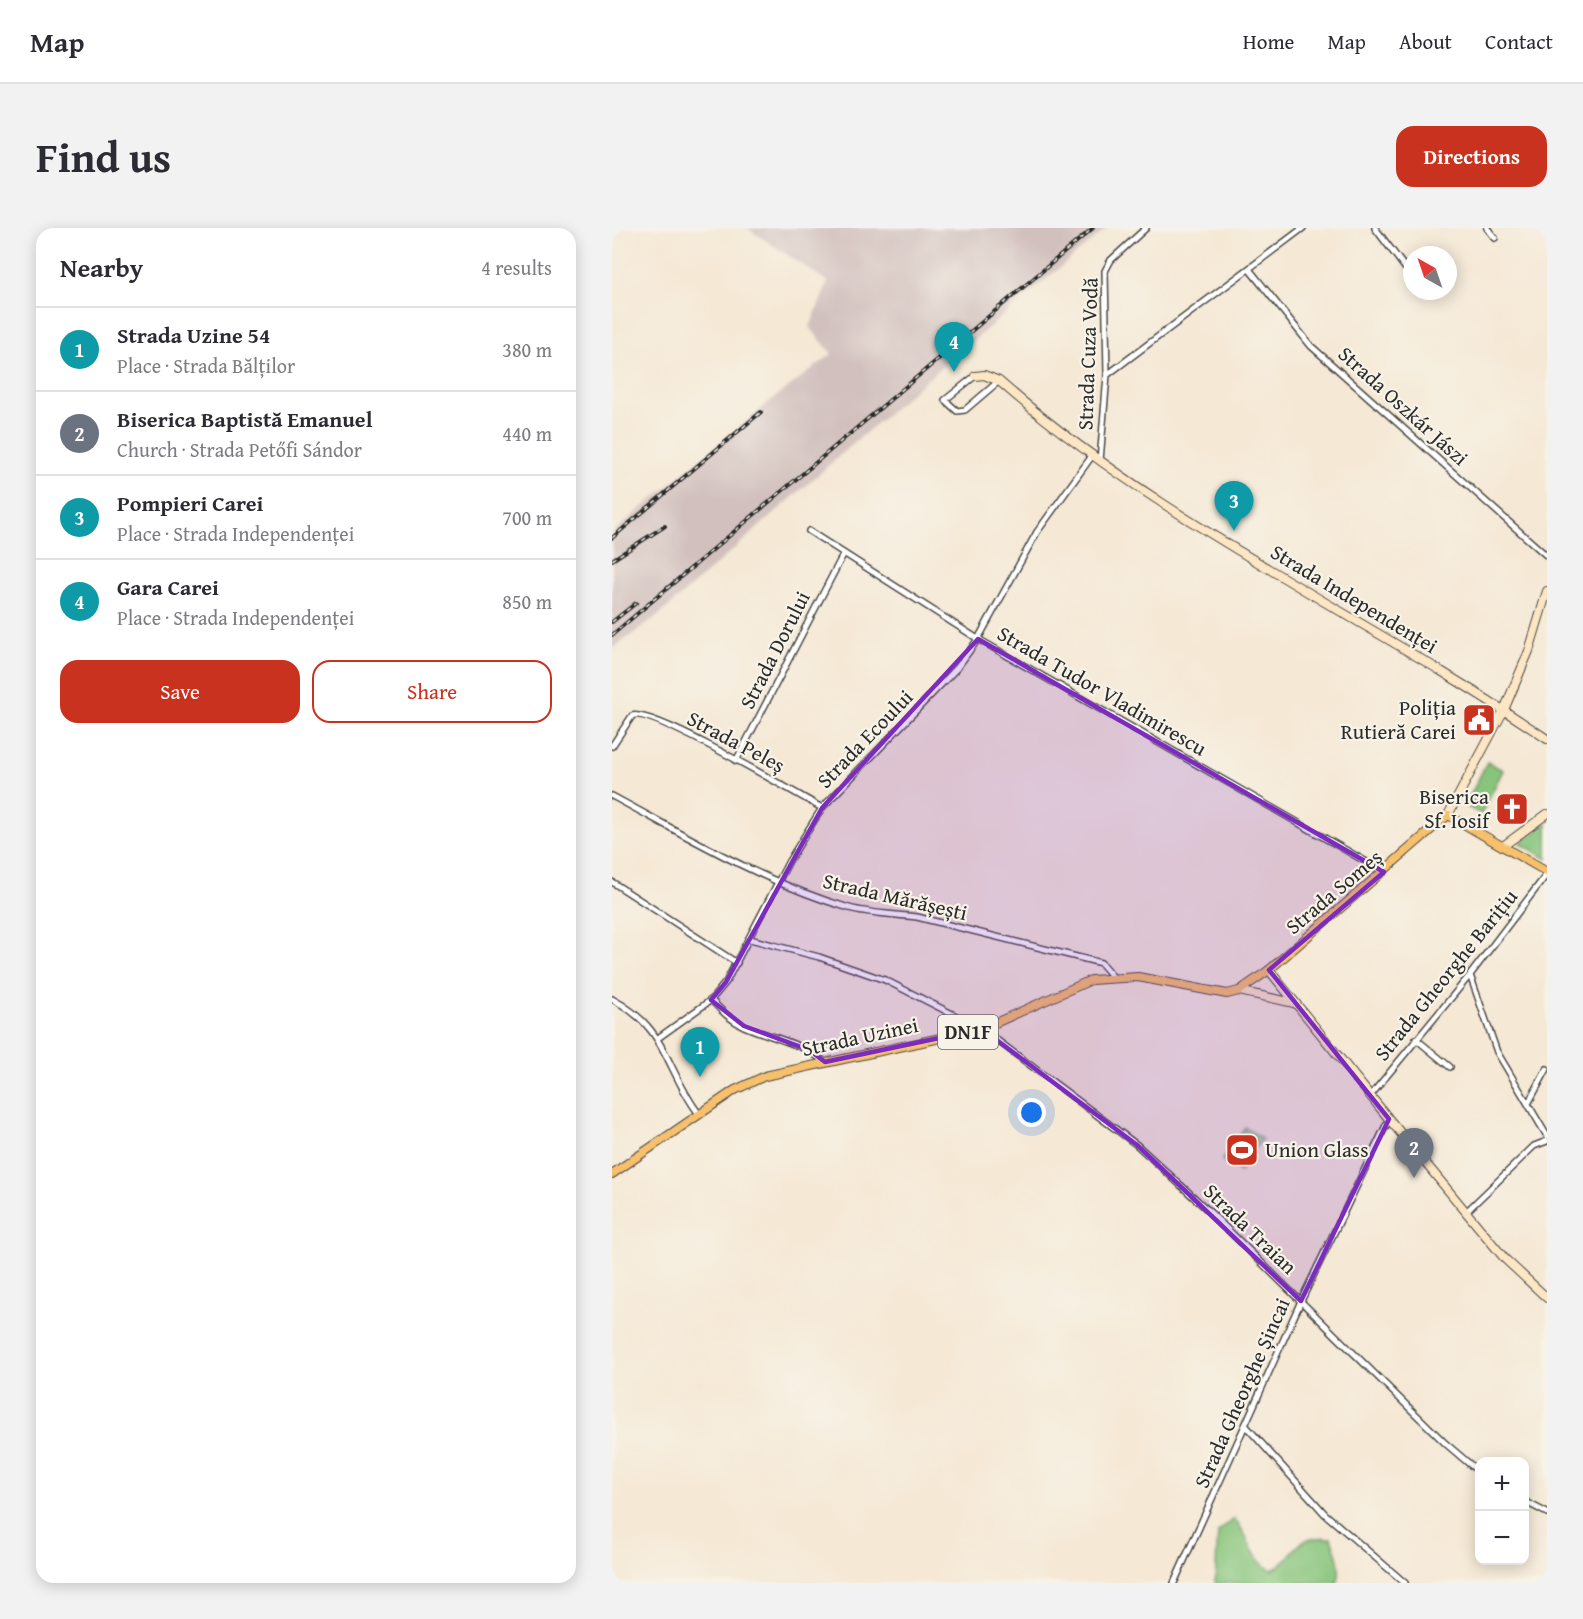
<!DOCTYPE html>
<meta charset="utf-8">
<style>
body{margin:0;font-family:"Gentium Book Plus",serif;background:#f2f2f3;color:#2b2b33}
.controls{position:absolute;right:18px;bottom:18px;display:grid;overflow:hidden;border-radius:12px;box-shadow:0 3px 15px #0003}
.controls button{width:54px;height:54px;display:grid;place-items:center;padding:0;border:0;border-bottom:2px solid #e1e1e2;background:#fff;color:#2b2b33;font:30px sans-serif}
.compass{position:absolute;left:791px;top:18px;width:54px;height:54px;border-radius:50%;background:#fff;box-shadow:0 3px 15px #0003;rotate:320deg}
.you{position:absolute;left:420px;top:885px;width:21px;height:21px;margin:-15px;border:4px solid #fff;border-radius:50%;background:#1a73e8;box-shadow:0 0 0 9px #1a73e833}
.badge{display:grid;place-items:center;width:39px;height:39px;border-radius:50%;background:#c8321e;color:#fff;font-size:20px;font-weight:700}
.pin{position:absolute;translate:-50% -50px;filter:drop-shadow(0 2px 3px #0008)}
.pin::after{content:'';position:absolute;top:32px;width:21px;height:18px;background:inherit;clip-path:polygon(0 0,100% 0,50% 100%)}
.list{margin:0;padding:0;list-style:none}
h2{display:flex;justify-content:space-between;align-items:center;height:78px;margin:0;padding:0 24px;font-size:26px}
h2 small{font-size:20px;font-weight:400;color:#7c7c81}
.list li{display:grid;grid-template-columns:39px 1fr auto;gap:18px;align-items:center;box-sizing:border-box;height:84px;padding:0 24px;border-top:2px solid #e1e1e2}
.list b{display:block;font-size:22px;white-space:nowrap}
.list p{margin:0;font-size:20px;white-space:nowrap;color:#7c7c81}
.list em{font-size:20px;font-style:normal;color:#7c7c81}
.actions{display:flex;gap:12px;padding:18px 24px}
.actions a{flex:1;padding:14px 0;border:2px solid #c8321e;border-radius:18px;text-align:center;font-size:21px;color:#c8321e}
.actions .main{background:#c8321e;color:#fff}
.map{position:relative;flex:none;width:935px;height:1355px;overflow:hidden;border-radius:18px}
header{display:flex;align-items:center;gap:36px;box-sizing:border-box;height:84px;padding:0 30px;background:#fff;border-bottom:2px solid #e1e1e2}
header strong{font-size:28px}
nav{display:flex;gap:33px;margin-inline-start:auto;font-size:21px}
.intro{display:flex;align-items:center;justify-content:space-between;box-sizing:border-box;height:144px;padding:0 36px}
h1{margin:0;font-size:42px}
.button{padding:15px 27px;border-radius:18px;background:#c8321e;color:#fff;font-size:21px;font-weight:700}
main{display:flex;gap:36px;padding:0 36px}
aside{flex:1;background:#fff;border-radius:18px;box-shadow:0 3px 15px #0003}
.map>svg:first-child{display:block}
</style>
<header>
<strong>Map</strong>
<nav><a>Home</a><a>Map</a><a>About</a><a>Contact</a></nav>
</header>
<div class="intro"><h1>Find us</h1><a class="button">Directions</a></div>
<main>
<aside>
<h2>Nearby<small>4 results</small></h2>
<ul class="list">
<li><span class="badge" style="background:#0f9aa8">1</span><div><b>Strada Uzine 54</b><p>Place · Strada Bălților</p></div><em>380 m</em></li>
<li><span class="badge" style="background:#6b7280">2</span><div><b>Biserica Baptistă Emanuel</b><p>Church · Strada Petőfi Sándor</p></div><em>440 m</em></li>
<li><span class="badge" style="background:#0f9aa8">3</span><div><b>Pompieri Carei</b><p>Place · Strada Independenței</p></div><em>700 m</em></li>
<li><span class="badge" style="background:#0f9aa8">4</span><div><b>Gara Carei</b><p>Place · Strada Independenței</p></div><em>850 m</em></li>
</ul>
<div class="actions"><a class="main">Save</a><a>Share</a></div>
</aside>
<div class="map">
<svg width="935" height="1355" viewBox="0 0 935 1355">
<rect width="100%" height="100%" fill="#f7f3e8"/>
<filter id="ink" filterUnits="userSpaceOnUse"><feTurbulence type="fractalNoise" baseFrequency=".0167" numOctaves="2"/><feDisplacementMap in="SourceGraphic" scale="12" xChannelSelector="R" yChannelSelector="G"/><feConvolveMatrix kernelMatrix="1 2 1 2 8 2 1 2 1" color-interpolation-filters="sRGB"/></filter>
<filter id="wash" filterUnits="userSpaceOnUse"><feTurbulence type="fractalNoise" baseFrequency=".008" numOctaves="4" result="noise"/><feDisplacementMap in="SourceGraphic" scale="24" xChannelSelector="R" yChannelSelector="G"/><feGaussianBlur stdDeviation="1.35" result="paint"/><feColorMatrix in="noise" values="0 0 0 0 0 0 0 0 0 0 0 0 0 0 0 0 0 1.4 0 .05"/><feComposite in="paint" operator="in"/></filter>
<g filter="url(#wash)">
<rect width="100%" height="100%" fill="#f5e8d4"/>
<path fill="#d1c0bd" d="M135,0H495L300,164L47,387L0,421V305L158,173L220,126L198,99L216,54Z"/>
<path fill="#87c57b" stroke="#597853" stroke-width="1.5" d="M875,534L891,542L869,586L853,578Z
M935,595V631L908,615Z
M633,899L650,911L628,944L610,932Z
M622,1291C637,1305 639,1334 660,1342C688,1328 678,1306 719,1310C724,1323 731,1341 725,1355H603L606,1304Z"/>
</g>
<g filter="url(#ink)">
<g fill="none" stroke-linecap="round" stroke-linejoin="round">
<defs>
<path id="street" d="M763,0L800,49
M875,0L883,10
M637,41L699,118L935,328
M495,147L691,0
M363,148L333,172L345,183L353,182L387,153
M488,233L495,147L493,43L499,32L534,0
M197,303L366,411L772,644
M0,518L20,488C36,478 185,566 210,580
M124,533L231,327
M0,568C77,609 152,655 237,680C259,686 282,686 305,689L489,735L501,749
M0,654L125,735
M138,711L207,729L273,752L370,801L525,917L599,985L833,1215L867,1244
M858,747L885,824L935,908
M0,771C57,801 52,840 87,886
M99,772C109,782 118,792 132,798C160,810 188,814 213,834
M46,810L99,772L114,754L177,633L210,580L345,440L366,411L425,304L480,228
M804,811L838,839
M759,867L858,747L935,646
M917,874L935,841
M854,984L922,918L935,913
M634,1198L713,1286L793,1355
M912,1273L935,1285
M562,1355L689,1073L777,891"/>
<path id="secondary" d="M363,148L372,147L387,153C552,298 755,388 935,511
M836,587L892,482L917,423L935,363
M891,618L935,586
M657,742L777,891L893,1031L935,1070
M627,763L682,775"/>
<path id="primary" d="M0,946L123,862L153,848L370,801L479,752L526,749L615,766L627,763L657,742L836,587L935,644"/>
</defs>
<use href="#street" stroke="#494744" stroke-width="8"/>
<use href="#secondary" stroke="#494744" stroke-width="10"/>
<use href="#primary" stroke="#494744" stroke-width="10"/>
<use href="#street" stroke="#fff" stroke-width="5"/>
<use href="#secondary" stroke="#fce6c4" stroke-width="8"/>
<use href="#primary" stroke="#f7c06c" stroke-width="8"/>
<defs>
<path id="rail" d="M0,310L149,184
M0,332L53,298
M0,394L24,375
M0,407L481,0"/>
</defs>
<use href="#rail" stroke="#2b2b2b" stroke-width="4"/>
<use href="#rail" stroke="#f7f3e8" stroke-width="1.5" stroke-dasharray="4.5" stroke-linecap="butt"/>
</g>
</g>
<path fill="#7b2cbf" fill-opacity="0.2" stroke="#7b2cbf" stroke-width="4.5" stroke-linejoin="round" d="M366,411L772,644L657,742L777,891L689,1073L525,917L370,801L213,834L197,822L132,798L99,772L114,754L210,580Z"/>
<defs>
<symbol id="civic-square" viewBox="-11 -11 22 22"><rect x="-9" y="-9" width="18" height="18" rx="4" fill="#c8321e" stroke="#f7f3e8"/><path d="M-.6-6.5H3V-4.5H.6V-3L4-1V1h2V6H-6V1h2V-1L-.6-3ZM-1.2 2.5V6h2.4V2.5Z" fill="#fff"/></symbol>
<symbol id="church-square" viewBox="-11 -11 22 22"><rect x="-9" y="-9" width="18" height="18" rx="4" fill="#c8321e" stroke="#f7f3e8"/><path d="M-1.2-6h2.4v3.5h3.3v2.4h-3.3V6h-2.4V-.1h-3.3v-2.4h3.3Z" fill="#fff"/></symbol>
<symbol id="stadium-square" viewBox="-11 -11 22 22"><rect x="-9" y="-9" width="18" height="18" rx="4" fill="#c8321e" stroke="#f7f3e8"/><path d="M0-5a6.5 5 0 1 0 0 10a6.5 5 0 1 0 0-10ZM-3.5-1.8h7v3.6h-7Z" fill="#fff"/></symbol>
</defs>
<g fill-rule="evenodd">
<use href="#civic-square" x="848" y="473" width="38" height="38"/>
<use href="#church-square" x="881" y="562" width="38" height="38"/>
<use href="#stadium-square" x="611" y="903" width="38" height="38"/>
</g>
<g text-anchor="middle" stroke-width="4.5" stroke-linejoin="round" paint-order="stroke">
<rect fill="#f7f3e8" stroke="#686764" stroke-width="1.5" x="326" y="787" width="60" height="34" rx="4.5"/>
<g font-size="20" font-weight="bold" fill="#2b2b2b">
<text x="356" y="811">DN1F</text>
</g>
<g font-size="21" fill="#2b2b2b" stroke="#f7f3e8">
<text transform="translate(476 126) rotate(-88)" y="7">Strada Cuza Vodă</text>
<text transform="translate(791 178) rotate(42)" y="7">Strada Oszkár Jászi</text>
<text transform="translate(742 371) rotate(31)" y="7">Strada Independenței</text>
<text transform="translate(163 422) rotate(-63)" y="7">Strada Dorului</text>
<text transform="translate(490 463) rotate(30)" y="7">Strada Tudor Vladimirescu</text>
<text transform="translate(253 511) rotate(-46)" y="7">Strada Ecoului</text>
<text transform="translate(124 514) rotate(28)" y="7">Strada Peleș</text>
<text transform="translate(722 664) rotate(-40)" y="7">Strada Someș</text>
<text transform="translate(283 669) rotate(13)" y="7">Strada Mărășești</text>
<text transform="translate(834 747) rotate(-51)" y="7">Strada Gheorghe Barițiu</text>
<text transform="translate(248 809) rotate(-12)" y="7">Strada Uzinei</text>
<text transform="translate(638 1001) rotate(44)" y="7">Strada Traian</text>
<text transform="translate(630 1165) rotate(-66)" y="7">Strada Gheorghe Șincai</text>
</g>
<g font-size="21" fill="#2b2b2b" stroke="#f7f3e8" text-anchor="end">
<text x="844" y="487">Poliția<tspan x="844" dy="24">Rutieră Carei</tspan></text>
<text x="877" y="576">Biserica<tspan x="877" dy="24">Sf. Iosif</tspan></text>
<text x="653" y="929" text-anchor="start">Union Glass</text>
</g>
</g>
</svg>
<div class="controls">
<button>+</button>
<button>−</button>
</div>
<svg class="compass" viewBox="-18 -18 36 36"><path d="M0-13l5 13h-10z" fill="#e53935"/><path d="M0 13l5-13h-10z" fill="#7c7c81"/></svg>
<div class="you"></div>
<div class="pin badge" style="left:88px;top:849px;background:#0f9aa8">1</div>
<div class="pin badge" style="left:802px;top:950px;background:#6b7280">2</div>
<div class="pin badge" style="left:622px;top:303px;background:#0f9aa8">3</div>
<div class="pin badge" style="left:342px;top:144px;background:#0f9aa8">4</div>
</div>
</main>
